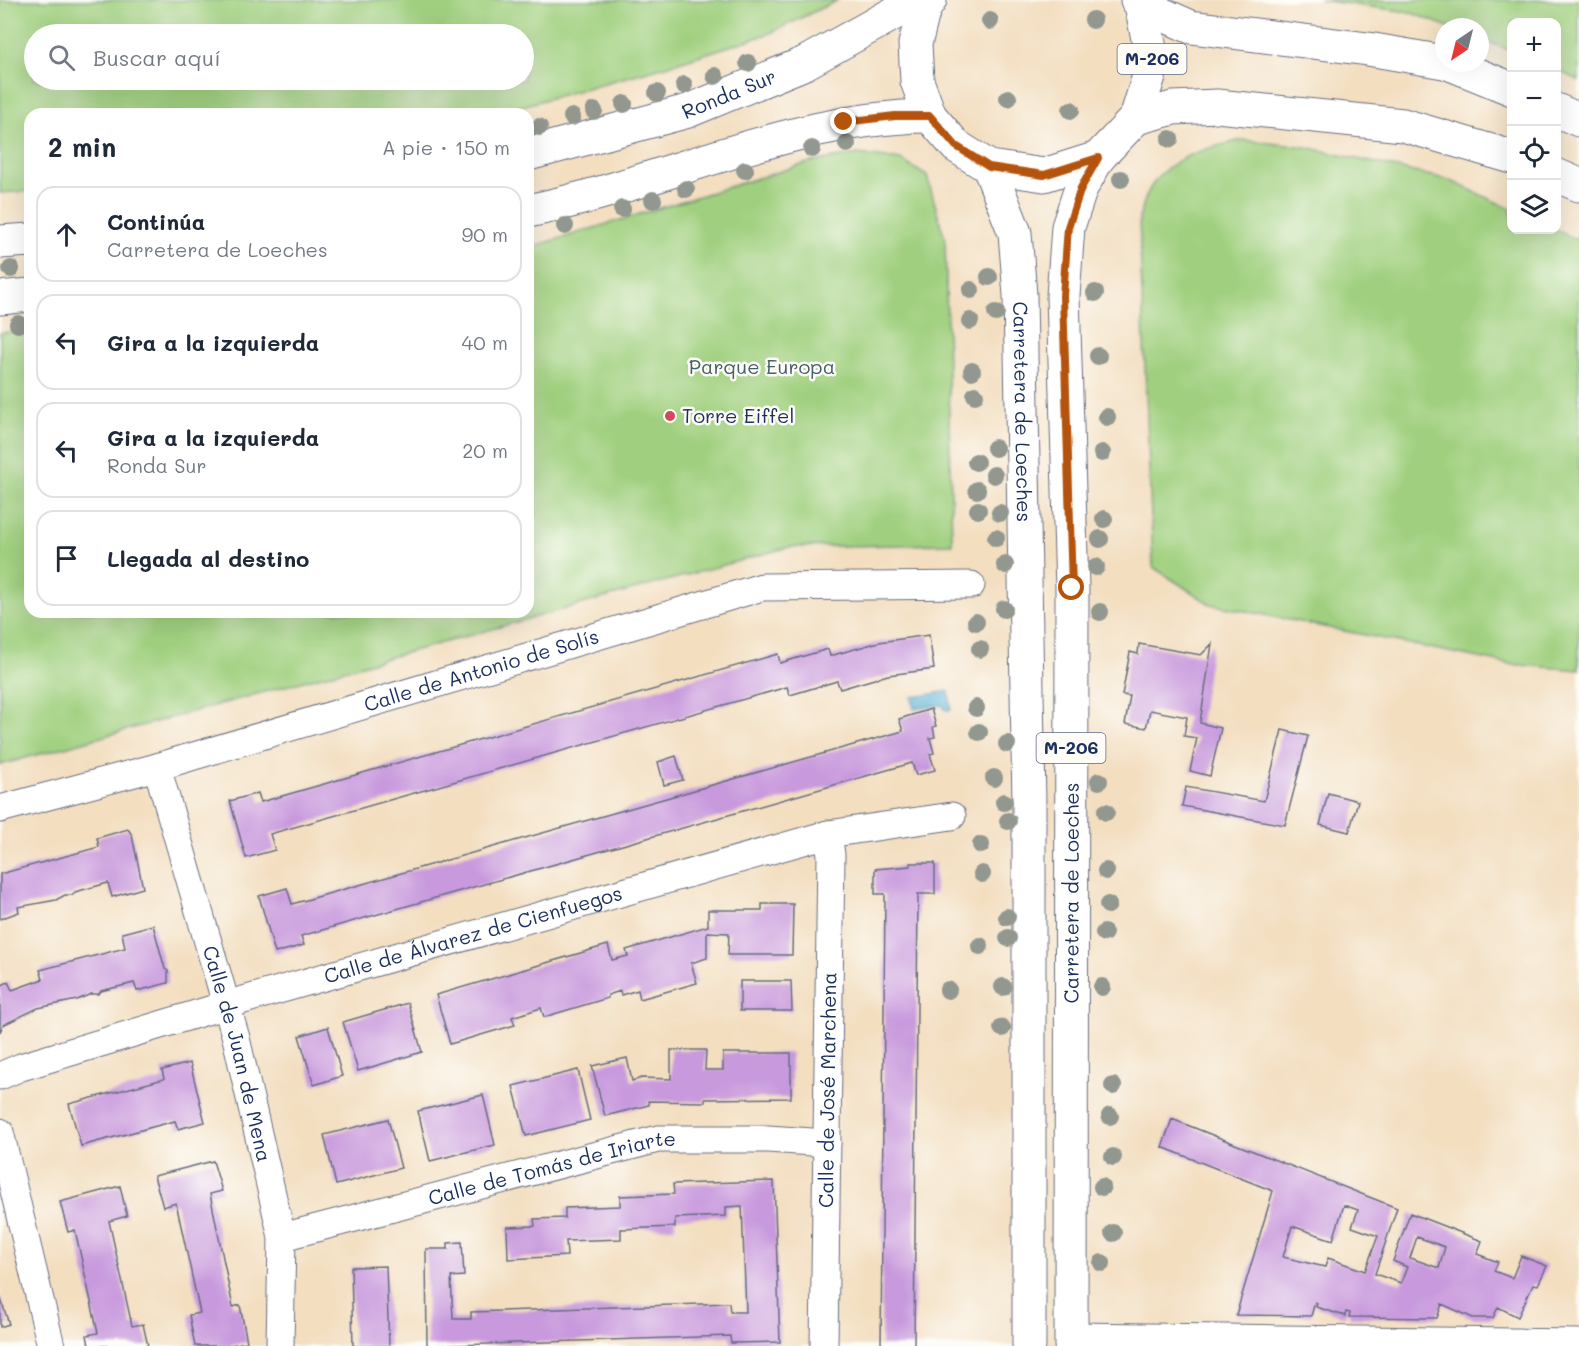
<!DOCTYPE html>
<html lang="es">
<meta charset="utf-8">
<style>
body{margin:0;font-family:Mali,sans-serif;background:#f2f2f3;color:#1f2937}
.controls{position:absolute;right:18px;top:18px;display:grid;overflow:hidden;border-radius:12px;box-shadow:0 6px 24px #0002}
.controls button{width:54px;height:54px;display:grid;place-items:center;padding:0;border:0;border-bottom:2px solid #e0e1e3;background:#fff;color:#1f2937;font:30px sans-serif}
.compass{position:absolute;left:1435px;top:18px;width:54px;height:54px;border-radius:50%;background:#fff;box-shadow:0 6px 24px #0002;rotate:215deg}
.stop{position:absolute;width:18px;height:18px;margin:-14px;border:4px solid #b45309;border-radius:50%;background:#fff}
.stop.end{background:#b45309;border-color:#fff;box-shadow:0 2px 6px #0008}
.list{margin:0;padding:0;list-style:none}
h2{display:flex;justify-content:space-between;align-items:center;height:78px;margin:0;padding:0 24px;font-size:26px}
h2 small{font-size:20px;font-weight:400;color:#747a83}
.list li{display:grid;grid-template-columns:39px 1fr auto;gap:18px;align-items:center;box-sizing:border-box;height:96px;margin:0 12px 12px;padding:0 12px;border:2px solid #e0e1e3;border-radius:18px}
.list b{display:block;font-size:22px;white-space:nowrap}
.list p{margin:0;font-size:20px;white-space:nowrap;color:#747a83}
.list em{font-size:20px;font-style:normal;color:#747a83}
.icon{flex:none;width:33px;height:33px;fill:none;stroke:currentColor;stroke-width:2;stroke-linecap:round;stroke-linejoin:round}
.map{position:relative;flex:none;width:1579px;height:1346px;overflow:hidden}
.search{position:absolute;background:#fff;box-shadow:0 6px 24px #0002;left:24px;top:24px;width:510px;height:66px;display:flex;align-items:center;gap:15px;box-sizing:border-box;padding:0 21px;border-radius:33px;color:#747a83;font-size:22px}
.panel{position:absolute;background:#fff;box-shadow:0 6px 24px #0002;left:24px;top:108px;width:510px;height:510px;border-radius:18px}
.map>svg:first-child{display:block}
</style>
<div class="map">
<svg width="1579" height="1346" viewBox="0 0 1579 1346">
<rect width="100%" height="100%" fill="#fdfcf7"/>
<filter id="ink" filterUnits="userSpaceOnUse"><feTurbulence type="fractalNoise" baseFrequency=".0167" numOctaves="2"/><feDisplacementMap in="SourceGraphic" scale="12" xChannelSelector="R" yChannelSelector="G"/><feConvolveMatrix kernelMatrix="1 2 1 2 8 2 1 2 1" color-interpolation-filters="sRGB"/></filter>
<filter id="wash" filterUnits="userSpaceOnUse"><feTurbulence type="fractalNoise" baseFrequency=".008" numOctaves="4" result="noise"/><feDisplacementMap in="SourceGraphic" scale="24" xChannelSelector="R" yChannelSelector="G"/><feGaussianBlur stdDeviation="1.35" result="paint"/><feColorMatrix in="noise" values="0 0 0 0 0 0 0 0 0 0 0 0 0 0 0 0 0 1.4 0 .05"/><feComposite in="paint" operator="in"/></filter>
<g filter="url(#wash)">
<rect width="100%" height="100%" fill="#f3dec0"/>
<path fill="#a0d07f" stroke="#5e806e" stroke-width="1.5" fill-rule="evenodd" d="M0,0H838L768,34L666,66L493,114H30V191L0,193ZM34,34H524V80H34Z
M1319,0H1579V81L1557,70L1556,22H1512L1511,51L1480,39V27H1448L1409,12Z
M1242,140L1306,147L1449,180L1511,209L1512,230H1556L1579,241V670L1509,664L1210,604L1153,567L1139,218C1143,208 1145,195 1151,187C1170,155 1209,148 1242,140Z
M858,154L901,160L927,176L945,239L952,544L789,547L0,765V333L30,330V612H528V248L811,162Z"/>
<path fill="#58b2d5" stroke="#3a709a" stroke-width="1.5" d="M949,691L951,710H946L942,705L914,709L912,697Z"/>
<g id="blocks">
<path fill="#c899dd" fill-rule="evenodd" d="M929,635L934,669L888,675L840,689L837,681L790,695L787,687L270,834L275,850L246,858L230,801L258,793L261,802L778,654L780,663L828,649L830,656L879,642Z
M1139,644L1201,655L1212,644L1200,723L1221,728L1210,776L1190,771L1197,738L1184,736L1187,717L1150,710L1146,728L1125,724L1130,696L1122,695L1130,652L1138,654Z
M931,709L936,726L933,727L935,737L930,738L934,753L930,754L935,770L916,775L912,763L301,936L304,945L275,953L259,896L287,888L292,904L903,731L899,719Z
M1282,730L1308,736L1285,825L1182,806L1186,787L1264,801Z
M676,756L683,780L664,785L658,762Z
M1328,793L1358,801L1349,832L1320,825Z
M128,829L132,835L143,888L112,897L108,883L75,892L73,895H65L56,900L18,907L19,912L0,919V874L99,847L97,838Z
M910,863H935V894H918L914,1346H881L885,894H875V869L910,866Z
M762,904H793L792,955H728L729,933L707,932V958L691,963L697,983L640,999L638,990L621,995L620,991L608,995V998L544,1017L541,1008L512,1017L515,1025L450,1044L436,995L608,945L612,960L628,956L626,950L708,926V910H762Z
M153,925L165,969L168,971V983L137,991L134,983L101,991L99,994H91L77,1000L38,1008L3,1025L0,1032V986L8,982L12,990L43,979L40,970L125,948L122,933Z
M740,981H791L792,1011H740Z
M408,1003L422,1052L358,1071L343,1022Z
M328,1027L342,1076L314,1085L299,1036Z
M671,1050H706L705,1070H723V1053H791V1098L705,1099V1102L648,1101L649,1105L605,1116L592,1066L627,1058L632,1081L642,1078L671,1079Z
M190,1063L205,1122L178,1129L175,1121L81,1146L69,1104L164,1079L162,1070Z
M578,1070L590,1120L526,1136L513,1086Z
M483,1095L495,1145L430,1161L418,1111Z
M388,1119L401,1168L336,1185L324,1135Z
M1172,1119L1397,1208L1375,1274L1401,1283L1407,1267L1393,1261L1410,1213L1482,1241L1477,1254L1498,1262L1494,1271L1512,1278L1521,1256L1547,1266L1538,1285L1533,1284L1518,1317L1498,1307L1493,1318H1473L1442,1304L1437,1318L1349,1317L1350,1313L1346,1312L1345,1316L1316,1307L1317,1303L1315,1302L1311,1316L1236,1315L1273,1191L1162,1147ZM1344,1205L1358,1210L1352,1227L1378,1236L1365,1271L1328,1258L1325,1267L1283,1257L1292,1226L1333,1240ZM1417,1237L1445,1247L1439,1268L1410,1258Z
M213,1161L222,1191L210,1194L233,1307L240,1305L247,1342L225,1346H195L189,1315L200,1313L176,1203L163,1207L154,1176Z
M774,1181L780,1342L731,1343L730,1336L427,1346L426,1249H448V1243L462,1242L464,1276L451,1277L453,1319H471V1312L729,1303L730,1312H746L742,1206L726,1207V1216L675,1218V1227L621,1229V1239L566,1241L567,1256L508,1259L507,1227L535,1226L534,1219L565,1218V1208L620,1206V1196L674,1194L673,1184Z
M120,1186L127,1216L109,1221L132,1326L143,1324L148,1346H89L87,1335L98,1333L75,1230L68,1232L60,1202Z
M386,1266L389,1346H353L351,1267Z
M0,1296L9,1324L0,1327Z"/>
</g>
</g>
<g filter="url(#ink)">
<use href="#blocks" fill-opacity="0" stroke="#676c80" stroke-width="1.5"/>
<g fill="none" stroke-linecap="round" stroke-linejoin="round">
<defs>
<g id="minor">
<path id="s1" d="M157,767L236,1038L282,1237L280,1346"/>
<path id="s2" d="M0,809L157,767L762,587L971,585"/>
<path id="s3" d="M0,1076L21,1067L226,1005L828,834L952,816"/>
<path d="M0,1132L51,1346"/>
<path id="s4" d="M282,1237L658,1139H768L827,1143"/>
<path d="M1071,1336L1579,1343"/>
<path id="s5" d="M824,1346L831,855L828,834"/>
</g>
<g id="secondary">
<path d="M1141,5L1191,27L1368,49L1444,62"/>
<path d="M1448,63L1512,89"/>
<path d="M1556,110L1579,120"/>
<path d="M1136,118L1173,108L1217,106L1403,125L1512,157"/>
<path id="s6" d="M528,154L688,111L805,63L918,0"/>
<path d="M1556,175L1579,185"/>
<path d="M528,211C664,183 790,117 930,116"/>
<path d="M0,242L30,240"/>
<path d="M0,298L30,295"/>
</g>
<g id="primary">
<path d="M930,0L924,9L915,44L917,81L930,116L956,146L989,167L1044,175L1098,158L1136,118L1153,63L1141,5L1137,0"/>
<path id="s7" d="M989,167L1015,233L1020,295L1029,805V1346"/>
<path id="s8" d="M1071,1346L1072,588L1063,296L1068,227L1081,188L1098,158"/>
</g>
</defs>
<use href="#minor" stroke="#676c80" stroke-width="29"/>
<use href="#secondary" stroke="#676c80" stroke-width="35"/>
<use href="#primary" stroke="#676c80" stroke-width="35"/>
<use href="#minor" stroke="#fff" stroke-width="27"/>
<use href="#secondary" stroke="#fff" stroke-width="33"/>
<use href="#primary" stroke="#fff" stroke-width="33"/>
</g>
<g fill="#929890">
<circle cx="1093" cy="20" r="9"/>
<circle cx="990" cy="21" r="9"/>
<circle cx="748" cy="63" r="9"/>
<circle cx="715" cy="76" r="9"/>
<circle cx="684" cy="85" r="9"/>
<circle cx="657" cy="93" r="9"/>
<circle cx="1008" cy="98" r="9"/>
<circle cx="624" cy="104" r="9"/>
<circle cx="1071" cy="110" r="9"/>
<circle cx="594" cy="111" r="9"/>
<circle cx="572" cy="117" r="9"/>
<circle cx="539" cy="127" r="9"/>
<circle cx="1170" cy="139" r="9"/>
<circle cx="847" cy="144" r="9"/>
<circle cx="812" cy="149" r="9"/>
<circle cx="745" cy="170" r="9"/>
<circle cx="1121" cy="179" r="9"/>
<circle cx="686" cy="189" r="9"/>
<circle cx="653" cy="200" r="9"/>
<circle cx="622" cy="209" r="9"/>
<circle cx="565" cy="226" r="9"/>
<circle cx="11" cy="269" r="9"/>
<circle cx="989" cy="277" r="9"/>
<circle cx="971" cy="290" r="9"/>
<circle cx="1095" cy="293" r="9"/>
<circle cx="996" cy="313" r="9"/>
<circle cx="970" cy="321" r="9"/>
<circle cx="18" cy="324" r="9"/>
<circle cx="1098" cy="356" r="9"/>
<circle cx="972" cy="371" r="9"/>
<circle cx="975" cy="395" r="9"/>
<circle cx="1107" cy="417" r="9"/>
<circle cx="995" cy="448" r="9"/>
<circle cx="1102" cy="453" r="9"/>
<circle cx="976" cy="462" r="9"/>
<circle cx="994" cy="475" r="9"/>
<circle cx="977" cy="490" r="9"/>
<circle cx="978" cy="510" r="9"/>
<circle cx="1000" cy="513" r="9"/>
<circle cx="1104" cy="519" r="9"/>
<circle cx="996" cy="538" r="9"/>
<circle cx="1100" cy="539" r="9"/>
<circle cx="1005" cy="565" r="9"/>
<circle cx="1096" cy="567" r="9"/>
<circle cx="1004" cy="609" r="9"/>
<circle cx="1100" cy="612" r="9"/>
<circle cx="976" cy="622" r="9"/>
<circle cx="980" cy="649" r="9"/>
<circle cx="976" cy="708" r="9"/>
<circle cx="979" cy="732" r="9"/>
<circle cx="1007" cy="744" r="9"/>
<circle cx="994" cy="778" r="9"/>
<circle cx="1099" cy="781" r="9"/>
<circle cx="1004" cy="802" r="9"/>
<circle cx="1106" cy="812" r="9"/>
<circle cx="1008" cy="821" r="9"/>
<circle cx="981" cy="845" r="9"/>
<circle cx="1106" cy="871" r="9"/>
<circle cx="982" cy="874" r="9"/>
<circle cx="1108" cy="905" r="9"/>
<circle cx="1007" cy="917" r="9"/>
<circle cx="1104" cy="933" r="9"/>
<circle cx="1008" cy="938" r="9"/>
<circle cx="980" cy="946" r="9"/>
<circle cx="1003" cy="987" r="9"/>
<circle cx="1102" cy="987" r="9"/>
<circle cx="948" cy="990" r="9"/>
<circle cx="1002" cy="1028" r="9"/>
<circle cx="1113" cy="1086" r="9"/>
<circle cx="1110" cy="1116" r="9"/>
<circle cx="1113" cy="1157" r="9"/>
<circle cx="1102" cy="1187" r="9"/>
<circle cx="1113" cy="1233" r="9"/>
<circle cx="1102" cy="1263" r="9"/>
</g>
</g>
<g fill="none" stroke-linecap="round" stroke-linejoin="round" filter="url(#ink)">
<path stroke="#b45309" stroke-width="8" d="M844,122L895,116H930L956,146L989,167L1044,175L1098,158L1081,188L1068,227L1063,296L1072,588"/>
</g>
<circle fill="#d1495b" stroke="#fdfcf7" stroke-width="2" cx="670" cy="416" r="6"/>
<g text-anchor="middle" stroke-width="5" stroke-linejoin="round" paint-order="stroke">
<g fill="#fdfcf7" stroke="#5f6c8c" stroke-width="1.5">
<rect x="1117.5" y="44" width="69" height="30" rx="4.5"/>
<rect x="1036.5" y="733" width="69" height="30" rx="4.5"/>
</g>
<g font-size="18" font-weight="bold" fill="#1b2f5e">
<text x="1152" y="65">M-206</text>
<text x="1071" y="754">M-206</text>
</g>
<g font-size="20" fill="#1b2f5e" stroke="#fdfcf7">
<text dy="7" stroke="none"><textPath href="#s6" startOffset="210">Ronda Sur</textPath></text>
<text dy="7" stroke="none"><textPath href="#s7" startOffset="250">Carretera de Loeches</textPath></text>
<text dy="7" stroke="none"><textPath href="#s2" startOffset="501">Calle de Antonio de Solís</textPath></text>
<text dy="7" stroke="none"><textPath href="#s8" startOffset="453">Carretera de Loeches</textPath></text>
<text dy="7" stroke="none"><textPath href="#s3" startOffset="494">Calle de Álvarez de Cienfuegos</textPath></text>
<text dy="7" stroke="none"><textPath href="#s1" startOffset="298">Calle de Juan de Mena</textPath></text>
<text dy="7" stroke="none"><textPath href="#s5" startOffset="256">Calle de José Marchena</textPath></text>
<text dy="7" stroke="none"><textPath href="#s4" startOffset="279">Calle de Tomás de Iriarte</textPath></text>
</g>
<g font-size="20" fill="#435f68" stroke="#fdfcf7">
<text x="762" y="374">Parque Europa</text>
</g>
<g font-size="20" fill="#1b2f5e" stroke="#fdfcf7" text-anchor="start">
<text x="682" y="423">Torre Eiffel</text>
</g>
</g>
</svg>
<div class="controls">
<button>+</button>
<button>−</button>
<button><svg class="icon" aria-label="locate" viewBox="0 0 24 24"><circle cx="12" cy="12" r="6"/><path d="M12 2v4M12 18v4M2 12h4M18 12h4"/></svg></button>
<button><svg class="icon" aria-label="layers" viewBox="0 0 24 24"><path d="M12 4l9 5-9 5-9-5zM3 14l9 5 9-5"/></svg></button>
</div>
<svg class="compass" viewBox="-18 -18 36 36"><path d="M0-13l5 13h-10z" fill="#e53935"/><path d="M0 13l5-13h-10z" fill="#747a83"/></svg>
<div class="stop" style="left:1072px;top:588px"></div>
<div class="stop end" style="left:844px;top:122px"></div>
<div class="search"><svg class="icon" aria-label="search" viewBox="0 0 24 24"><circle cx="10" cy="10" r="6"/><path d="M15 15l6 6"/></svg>Buscar aquí</div>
<section class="panel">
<h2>2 min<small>A pie · 150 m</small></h2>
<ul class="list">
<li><svg class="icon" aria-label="ahead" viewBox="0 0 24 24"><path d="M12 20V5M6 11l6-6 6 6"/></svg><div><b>Continúa</b><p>Carretera de Loeches</p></div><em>90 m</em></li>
<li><svg class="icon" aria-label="left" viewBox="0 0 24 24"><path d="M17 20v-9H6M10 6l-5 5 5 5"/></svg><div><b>Gira a la izquierda</b></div><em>40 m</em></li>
<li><svg class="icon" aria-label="left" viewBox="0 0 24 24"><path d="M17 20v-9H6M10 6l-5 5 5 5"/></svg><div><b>Gira a la izquierda</b><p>Ronda Sur</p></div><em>20 m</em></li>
<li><svg class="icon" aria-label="arrive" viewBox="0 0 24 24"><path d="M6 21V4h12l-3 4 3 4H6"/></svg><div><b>Llegada al destino</b></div></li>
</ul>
</section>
</div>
